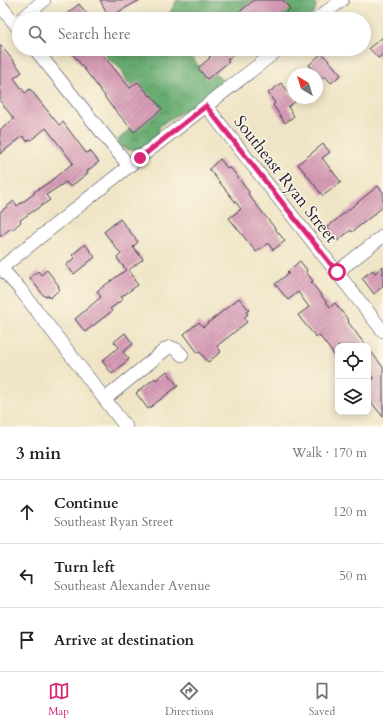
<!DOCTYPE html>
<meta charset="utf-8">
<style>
body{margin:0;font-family:Cardo,serif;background:#f2f2f2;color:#222}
.controls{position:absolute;right:12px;bottom:12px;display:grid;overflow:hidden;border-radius:8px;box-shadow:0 2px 10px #0003}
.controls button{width:36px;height:36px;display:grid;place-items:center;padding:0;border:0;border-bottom:1px solid #e0e0e0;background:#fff;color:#222;font:20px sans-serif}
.compass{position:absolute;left:287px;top:68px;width:36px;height:36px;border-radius:50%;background:#fff;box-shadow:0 2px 10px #0003;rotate:322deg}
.stop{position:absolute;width:12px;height:12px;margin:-9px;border:3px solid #db2777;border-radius:50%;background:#fff}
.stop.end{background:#db2777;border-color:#fff;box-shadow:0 1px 4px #0008}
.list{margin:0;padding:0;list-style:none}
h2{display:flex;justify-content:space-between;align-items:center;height:52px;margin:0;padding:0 16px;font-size:17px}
h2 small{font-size:13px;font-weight:400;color:#767676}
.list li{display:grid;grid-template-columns:26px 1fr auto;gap:12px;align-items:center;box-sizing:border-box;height:64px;padding:0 16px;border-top:1px solid #e0e0e0}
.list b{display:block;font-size:15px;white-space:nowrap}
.list p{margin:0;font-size:13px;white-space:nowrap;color:#767676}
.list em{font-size:13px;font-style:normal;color:#767676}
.icon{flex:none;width:22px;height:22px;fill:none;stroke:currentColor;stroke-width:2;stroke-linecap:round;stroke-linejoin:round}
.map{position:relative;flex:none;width:383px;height:427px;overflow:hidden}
.search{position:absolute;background:#fff;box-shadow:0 2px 10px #0003;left:12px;right:12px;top:12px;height:44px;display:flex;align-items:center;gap:10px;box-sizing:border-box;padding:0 14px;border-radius:22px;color:#767676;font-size:15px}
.sheet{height:244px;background:#fff}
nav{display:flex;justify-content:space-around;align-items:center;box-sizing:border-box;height:56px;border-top:1px solid #e0e0e0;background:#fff;font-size:11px;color:#767676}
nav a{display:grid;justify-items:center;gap:2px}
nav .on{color:#db2777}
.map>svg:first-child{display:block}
</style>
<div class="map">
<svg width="383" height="427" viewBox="0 0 383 427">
<defs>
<pattern id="forest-crowns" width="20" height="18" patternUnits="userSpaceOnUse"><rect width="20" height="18" fill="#68ac72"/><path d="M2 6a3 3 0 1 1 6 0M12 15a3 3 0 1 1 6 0" fill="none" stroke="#558c5f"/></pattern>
<pattern id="building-hatch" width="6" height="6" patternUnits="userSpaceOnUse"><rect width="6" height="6" fill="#d89cb7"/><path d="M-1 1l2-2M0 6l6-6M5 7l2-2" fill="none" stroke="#af7f96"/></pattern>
</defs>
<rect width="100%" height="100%" fill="#fcf5e5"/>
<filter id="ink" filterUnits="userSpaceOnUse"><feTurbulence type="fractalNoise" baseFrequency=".025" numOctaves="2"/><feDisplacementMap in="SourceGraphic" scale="8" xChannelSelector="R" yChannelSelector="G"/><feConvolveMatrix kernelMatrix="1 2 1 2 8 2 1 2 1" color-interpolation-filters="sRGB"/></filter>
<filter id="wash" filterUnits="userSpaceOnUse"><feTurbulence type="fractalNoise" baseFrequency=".012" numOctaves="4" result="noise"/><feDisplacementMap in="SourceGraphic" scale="16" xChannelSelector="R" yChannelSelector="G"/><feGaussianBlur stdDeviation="0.9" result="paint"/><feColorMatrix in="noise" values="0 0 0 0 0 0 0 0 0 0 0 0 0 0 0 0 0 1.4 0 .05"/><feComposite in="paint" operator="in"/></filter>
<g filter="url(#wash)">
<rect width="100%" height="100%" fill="#efe5c6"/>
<path fill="url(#forest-crowns)" stroke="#456756" d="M177,0H268L251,5L244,8L227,19H166Z
M283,0H312L316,4C316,6 316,8 315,10C311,23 290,19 280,19L283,15L286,6Z
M106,49H203L202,50L196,51L190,54L197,64L206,70L218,75L222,80V87L217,91L199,100L194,105L165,122L160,126L156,139L146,147L135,150H127L120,147L118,140L134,126L133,89L124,77L122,70L106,57Z"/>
<g id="blocks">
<path fill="url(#building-hatch)" d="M100,0H140L109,17Z
M254,0H283L290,9L278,19H231Z
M79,4L91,19H60Z
M383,37V54L378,58L369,48Z
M0,44L22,72L14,78L25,93L30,89L59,125L63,122L86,153L90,151L99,162L87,171L88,173L70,187L66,182L46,195L50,200L20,220L21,222L12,230L11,228L0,237V212L14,201L17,206L34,194V192L48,183L73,163L46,128L31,140L30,139L27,141L23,136L0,154V130L14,119L0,101Z
M69,49H98L130,88L138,82L150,96L151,95L162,109L134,132L109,103L104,96H105Z
M219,49H240L227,60L229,62L207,79L198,68L210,58L209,57Z
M322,53L341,75L331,83L325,76L322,79L309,65Z
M281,83L296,101L288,107L294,116L285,123L273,105L275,103L268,93Z
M323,144L330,152L322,158L341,182L323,196L298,164Z
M220,159L228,169L230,167L249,192L248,194L266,217L285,241L273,250L268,243L256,252L229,218L241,209L209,169Z
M378,186L383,192V207L352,232L351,230L337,241L327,227Z
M120,219L138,242L133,247L143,259L129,270L135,279L134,280L138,285L121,297L123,299L110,309L112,311L85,332L75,319L101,297L97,291L126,270L117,258L121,254L104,232Z
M85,244L95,257L74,274L66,265L75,258L72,255Z
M300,261L307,270L306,272L313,281L311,282L330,307L335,303L349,321L348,322L366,346H338V360L319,335L316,337L304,323L298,315L309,307L298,292L288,300L275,284L289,273L287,272Z
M383,266V286L374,294L362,278L373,270L375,273Z
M47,270L59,286L58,287L60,289L50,298L48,295L45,297L30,278L38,271L41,275Z
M239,298L249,310L246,312L248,314L244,318L247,322L217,346L221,352L208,362L200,352L198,353L184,334L199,322L203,327Z
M125,333L133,344L123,352L129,359L112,374L102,361L119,347L114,342Z
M368,348L383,367V417L368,398V383L374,379L368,371Z
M167,371L178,386L148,409L136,393L155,378L156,380Z"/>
</g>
</g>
<g filter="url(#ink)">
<use href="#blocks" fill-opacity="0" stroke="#413f50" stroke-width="1"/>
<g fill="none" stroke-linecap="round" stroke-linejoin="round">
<defs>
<path id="minor" d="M0,5L19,29
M22,19L44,0
M317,19L342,0
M35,49L129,166
M206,106L383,331
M1,268L20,289L126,427
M0,269L129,166L279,49
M337,272L383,236
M105,399L166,349L170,347L177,350L182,355"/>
</defs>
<use href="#minor" stroke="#413f50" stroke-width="14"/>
<use href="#minor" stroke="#fff" stroke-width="13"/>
</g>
</g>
<g fill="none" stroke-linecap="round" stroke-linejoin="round" filter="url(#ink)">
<path stroke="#db2777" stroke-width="5" d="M140,158L206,106L337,272"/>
</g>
<g text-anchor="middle" stroke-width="3" stroke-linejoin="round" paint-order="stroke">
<g font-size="17" fill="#22223b" stroke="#fcf5e5">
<text transform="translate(286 179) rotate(52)" y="6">Southeast Ryan Street</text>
</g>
</g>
</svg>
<div class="controls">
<button><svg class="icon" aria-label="locate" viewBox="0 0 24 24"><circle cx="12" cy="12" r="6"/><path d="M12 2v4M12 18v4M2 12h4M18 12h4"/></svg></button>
<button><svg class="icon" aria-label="layers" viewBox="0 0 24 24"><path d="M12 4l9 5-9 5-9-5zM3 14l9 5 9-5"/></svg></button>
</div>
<svg class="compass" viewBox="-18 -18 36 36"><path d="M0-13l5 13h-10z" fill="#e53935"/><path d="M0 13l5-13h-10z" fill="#767676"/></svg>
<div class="stop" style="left:337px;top:272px"></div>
<div class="stop end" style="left:140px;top:158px"></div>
<div class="search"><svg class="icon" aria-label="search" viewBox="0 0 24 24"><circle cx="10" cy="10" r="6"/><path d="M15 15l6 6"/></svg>Search here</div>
</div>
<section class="sheet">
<h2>3 min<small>Walk · 170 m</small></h2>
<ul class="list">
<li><svg class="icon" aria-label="ahead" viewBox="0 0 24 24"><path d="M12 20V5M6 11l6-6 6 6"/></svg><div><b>Continue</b><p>Southeast Ryan Street</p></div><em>120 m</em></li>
<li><svg class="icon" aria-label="left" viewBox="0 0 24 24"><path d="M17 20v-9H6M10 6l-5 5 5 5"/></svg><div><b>Turn left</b><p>Southeast Alexander Avenue</p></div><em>50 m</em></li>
<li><svg class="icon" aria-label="arrive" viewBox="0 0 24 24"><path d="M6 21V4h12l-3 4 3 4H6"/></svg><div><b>Arrive at destination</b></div></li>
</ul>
</section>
<nav>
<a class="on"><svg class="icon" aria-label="map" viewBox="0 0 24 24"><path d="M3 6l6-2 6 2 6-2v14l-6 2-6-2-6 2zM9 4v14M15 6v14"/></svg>Map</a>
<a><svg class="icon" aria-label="directions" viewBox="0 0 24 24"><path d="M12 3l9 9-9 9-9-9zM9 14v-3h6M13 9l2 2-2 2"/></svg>Directions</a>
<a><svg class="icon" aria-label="saved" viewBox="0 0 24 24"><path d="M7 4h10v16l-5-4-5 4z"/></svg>Saved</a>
</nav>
